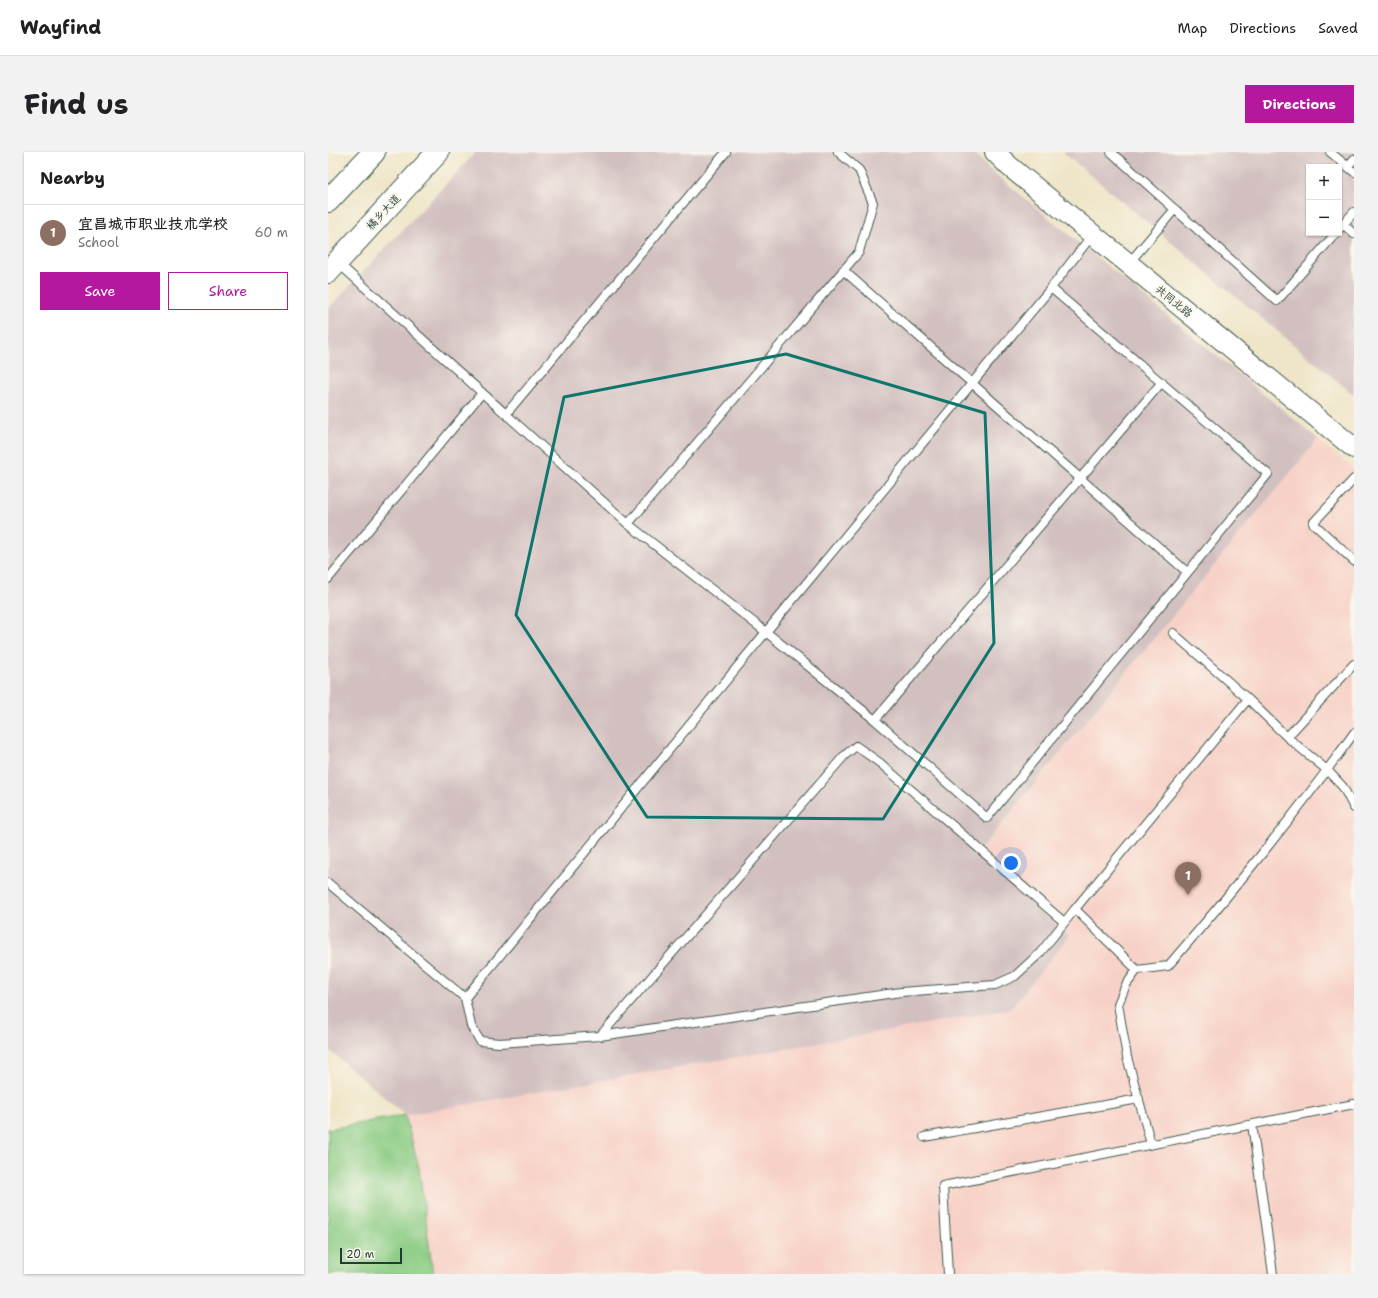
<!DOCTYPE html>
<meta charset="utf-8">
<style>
body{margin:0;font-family:"Shantell Sans","LXGW WenKai TC",sans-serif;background:#f2f2f2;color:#202124}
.controls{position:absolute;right:12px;top:12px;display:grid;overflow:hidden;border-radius:0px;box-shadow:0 1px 3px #0004}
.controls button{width:36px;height:36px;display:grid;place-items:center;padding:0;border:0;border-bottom:1px solid #e0e0e0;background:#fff;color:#202124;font:20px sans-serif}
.scale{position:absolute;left:12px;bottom:10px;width:62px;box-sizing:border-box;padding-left:4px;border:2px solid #1f3d34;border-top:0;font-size:11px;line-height:14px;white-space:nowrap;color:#1f3d34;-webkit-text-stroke:3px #fbf7ec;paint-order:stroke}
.you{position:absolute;left:683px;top:711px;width:14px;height:14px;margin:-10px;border:3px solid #fff;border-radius:50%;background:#1a73e8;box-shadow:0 0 0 6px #1a73e833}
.badge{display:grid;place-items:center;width:26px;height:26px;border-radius:50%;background:#b5179e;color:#fff;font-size:13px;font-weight:700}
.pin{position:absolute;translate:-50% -33px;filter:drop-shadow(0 1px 2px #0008)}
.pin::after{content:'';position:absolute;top:21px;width:14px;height:12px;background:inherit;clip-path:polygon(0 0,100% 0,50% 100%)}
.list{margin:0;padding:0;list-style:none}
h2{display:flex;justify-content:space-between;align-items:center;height:52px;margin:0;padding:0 16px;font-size:17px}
h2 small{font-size:13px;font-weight:400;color:#757577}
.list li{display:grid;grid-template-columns:26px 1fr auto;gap:12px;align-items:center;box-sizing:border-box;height:56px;padding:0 16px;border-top:1px solid #e0e0e0}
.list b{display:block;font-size:15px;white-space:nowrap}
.list p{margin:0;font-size:13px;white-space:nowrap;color:#757577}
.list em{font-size:13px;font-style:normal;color:#757577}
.actions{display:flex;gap:8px;padding:12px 16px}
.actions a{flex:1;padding:9px 0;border:1px solid #b5179e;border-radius:0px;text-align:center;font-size:14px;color:#b5179e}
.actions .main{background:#b5179e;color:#fff}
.map{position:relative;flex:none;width:1026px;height:1122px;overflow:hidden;border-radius:0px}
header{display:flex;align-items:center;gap:24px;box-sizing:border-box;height:56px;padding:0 20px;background:#fff;border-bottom:1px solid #e0e0e0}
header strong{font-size:19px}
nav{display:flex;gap:22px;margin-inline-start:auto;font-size:14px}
.intro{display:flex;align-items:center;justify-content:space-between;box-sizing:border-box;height:96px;padding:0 24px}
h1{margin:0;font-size:28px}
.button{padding:10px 18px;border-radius:0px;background:#b5179e;color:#fff;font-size:14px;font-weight:700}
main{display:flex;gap:24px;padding:0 24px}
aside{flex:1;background:#fff;border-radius:0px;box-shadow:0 1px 3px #0004}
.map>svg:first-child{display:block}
</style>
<header>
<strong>Wayfind</strong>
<nav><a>Map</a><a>Directions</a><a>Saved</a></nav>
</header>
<div class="intro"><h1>Find us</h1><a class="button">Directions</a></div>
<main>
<aside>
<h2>Nearby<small></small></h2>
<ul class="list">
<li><span class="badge" style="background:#8d6e63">1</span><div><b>宜昌城市职业技术学校</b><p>School</p></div><em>60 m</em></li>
</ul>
<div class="actions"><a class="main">Save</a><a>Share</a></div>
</aside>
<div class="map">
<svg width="1026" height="1122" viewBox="0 0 1026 1122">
<rect width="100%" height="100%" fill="#fbf7ec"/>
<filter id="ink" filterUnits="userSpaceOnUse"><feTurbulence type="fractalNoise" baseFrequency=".025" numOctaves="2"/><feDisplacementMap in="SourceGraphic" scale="8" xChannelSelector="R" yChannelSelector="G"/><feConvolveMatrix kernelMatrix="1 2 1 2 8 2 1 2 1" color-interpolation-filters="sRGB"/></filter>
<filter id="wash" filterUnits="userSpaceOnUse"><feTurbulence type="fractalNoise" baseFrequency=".012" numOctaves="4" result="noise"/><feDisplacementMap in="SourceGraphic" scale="16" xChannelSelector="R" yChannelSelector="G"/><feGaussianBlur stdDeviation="0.9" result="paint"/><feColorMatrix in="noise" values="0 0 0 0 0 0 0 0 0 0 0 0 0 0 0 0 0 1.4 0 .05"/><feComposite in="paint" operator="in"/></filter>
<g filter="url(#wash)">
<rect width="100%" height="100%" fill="#efe6c9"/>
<path fill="#f7d1c7" d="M990,287L1026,318V1122H105L91,1016L77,963L420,881L741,784L649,703Z"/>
<path fill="#d2bfc0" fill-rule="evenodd" d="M148,0H645L660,16L990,287L649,702L741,784L682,857L77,963L0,897V157Z
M735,0H1026V243ZM981,15H1011V81H981Z"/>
<path fill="#89cb83" stroke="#54845c" d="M77,963L91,1016L105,1122H0V977Z"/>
</g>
<g filter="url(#ink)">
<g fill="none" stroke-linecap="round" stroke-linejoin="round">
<defs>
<path id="service" d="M783,0L949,149L1008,81
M1002,0L1026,20
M1020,14L1026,7
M1015,72L1026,82
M1011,77L1026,60
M10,111L300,372L438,480L547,568L659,666L940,322L723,136
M801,111L847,57
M515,118L859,420
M178,262L398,0
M1026,327L985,371L1026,409
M300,372L531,100L545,51L531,18L510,0
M0,427L154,241
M845,481L920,547L959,585L999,618L1015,635L1026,656
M920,547L747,757L809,818L840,814C905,739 968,662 1026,581
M547,568L834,230
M959,585L1026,512
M0,731L137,846L438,480L723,136L765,82
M809,818L798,833L790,852L799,905L823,992
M137,846L143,874L152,889L171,891L272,884L573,840L667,833L687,824L712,801L747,757
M272,884L516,604L528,594L552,611L736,770
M924,972L945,1122
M596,985L811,947
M620,1122L615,1034L1026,952"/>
<path id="tertiary" d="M667,0L681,14L1026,296"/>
<path id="primary" d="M0,49L46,0
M0,120L110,0"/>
</defs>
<use href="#service" stroke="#3e564a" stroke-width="10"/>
<use href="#tertiary" stroke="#3e564a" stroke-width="22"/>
<use href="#primary" stroke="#3e564a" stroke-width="24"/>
<use href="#service" stroke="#fff" stroke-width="8"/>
<use href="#tertiary" stroke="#fff" stroke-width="20"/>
<use href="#primary" stroke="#fff" stroke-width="22"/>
</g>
</g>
<path fill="none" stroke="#0f766e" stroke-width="3" stroke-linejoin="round" d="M458,202L657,261L666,491L555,667L319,665L188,463L236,245Z"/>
<g text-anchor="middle" stroke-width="4" stroke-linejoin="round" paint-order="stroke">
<g font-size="11" fill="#1f3d34" stroke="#fbf7ec">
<text transform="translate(55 60) rotate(-47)" y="4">橘乡大道</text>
<text transform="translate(846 149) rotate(39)" y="4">共同北路</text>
</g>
</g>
</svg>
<div class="controls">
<button>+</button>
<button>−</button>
</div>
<div class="scale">20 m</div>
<div class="you"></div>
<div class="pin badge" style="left:860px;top:743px;background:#8d6e63">1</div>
</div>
</main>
